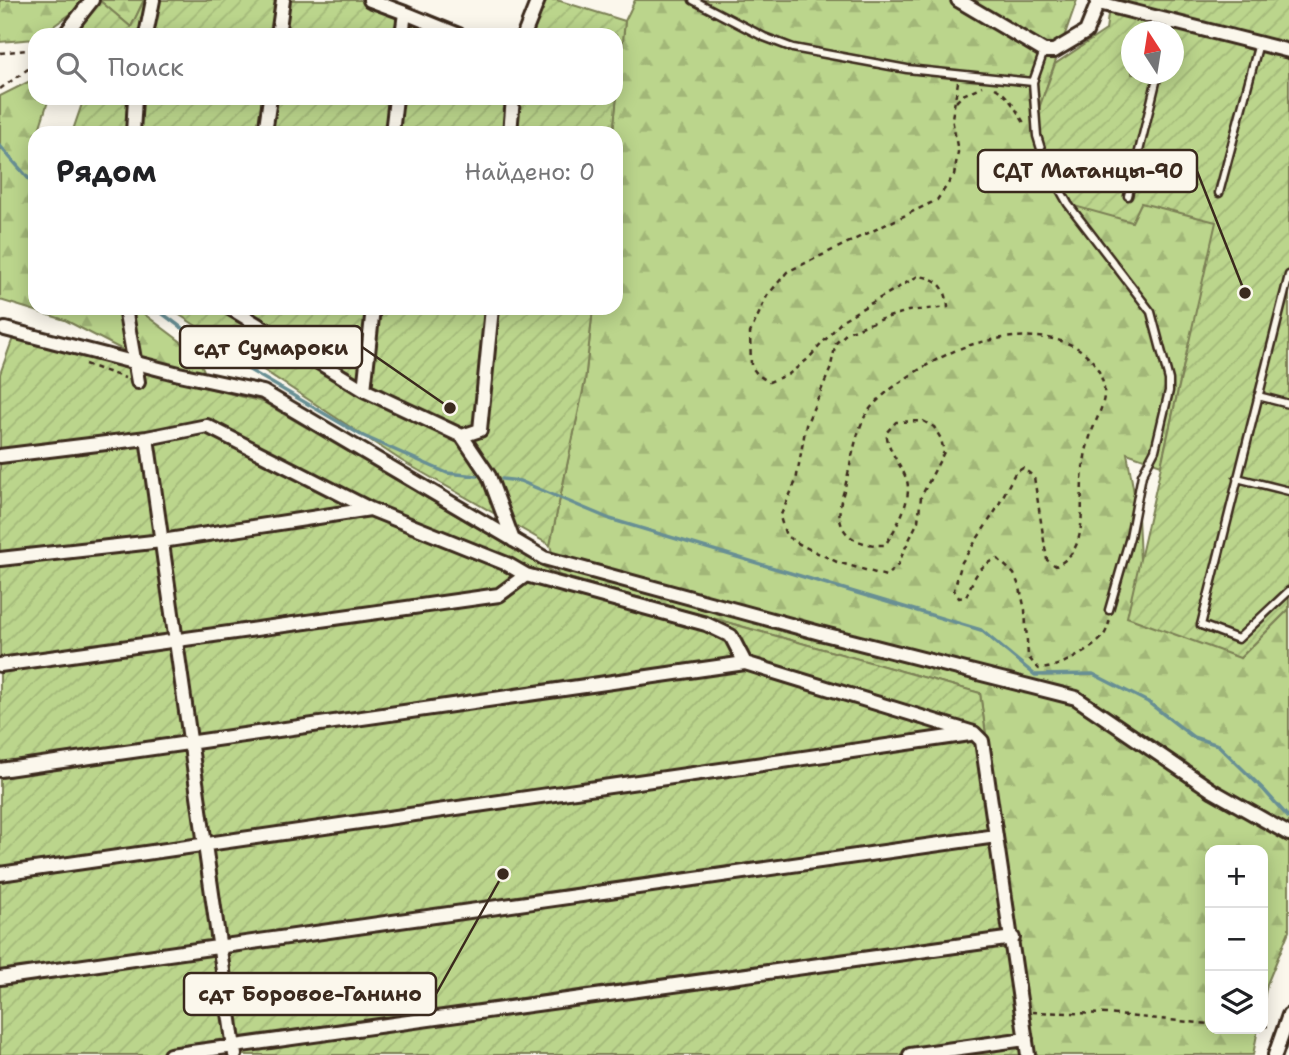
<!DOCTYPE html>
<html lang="ru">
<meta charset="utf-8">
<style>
body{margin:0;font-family:"Shantell Sans",sans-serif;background:#f6f6f6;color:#202124}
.controls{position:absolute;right:21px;bottom:21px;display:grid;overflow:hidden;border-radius:14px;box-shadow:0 4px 18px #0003}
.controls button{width:63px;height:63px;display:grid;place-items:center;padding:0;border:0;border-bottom:2px solid #e0e0e0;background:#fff;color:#202124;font:35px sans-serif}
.compass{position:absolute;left:1121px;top:21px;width:63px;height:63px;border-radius:50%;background:#fff;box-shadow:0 4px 18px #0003;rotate:348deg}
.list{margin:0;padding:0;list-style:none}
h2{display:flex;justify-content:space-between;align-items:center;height:91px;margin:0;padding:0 28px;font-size:30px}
h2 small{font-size:23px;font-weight:400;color:#757577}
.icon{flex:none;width:38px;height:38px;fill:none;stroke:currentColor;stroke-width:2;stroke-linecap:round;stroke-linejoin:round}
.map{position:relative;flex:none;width:1289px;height:1055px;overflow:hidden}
.search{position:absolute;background:#fff;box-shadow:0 4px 18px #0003;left:28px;top:28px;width:595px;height:77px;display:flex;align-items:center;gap:18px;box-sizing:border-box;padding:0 24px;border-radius:21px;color:#757577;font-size:26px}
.panel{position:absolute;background:#fff;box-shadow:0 4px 18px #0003;left:28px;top:126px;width:595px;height:189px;border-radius:21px}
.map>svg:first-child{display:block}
</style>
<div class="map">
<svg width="1289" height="1055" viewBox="0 0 1289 1055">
<defs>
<pattern id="forest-firs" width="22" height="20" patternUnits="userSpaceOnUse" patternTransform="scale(1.75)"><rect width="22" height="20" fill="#bbd58c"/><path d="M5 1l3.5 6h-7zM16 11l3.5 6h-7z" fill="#a2b778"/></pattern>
<pattern id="garden-furrows" width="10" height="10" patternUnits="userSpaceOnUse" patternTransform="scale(1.75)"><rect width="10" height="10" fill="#bbd58c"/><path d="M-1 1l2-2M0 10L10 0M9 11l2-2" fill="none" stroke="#a2b778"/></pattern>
</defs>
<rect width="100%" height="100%" fill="#fbf7ec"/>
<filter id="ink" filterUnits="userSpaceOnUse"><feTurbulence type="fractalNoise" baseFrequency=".0143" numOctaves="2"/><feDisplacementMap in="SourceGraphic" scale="14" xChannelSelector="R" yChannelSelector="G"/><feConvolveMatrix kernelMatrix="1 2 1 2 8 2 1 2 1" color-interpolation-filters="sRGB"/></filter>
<g filter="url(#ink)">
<path fill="url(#forest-firs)" stroke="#7b8055" stroke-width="2" d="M0,0H90L41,35H35V39L0,42Z
M99,0H144L131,27Z
M635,0H1077L1033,125L1141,202L1236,204L1184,364L1161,465L1127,453L1138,516L1140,561L1240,658L1289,609V931L1267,984L1263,1004V850H1210V1029H1258L1253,1055H1032L980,693L558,575L550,545L585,381L593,308H616V133H613L625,21Z
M30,81L35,86V98H49L38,133H35V308H136L196,353L205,373L146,362L65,320L0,300V96Z"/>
<path fill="url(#garden-furrows)" stroke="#7b8055" stroke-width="2" fill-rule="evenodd" d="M92,0H99L131,27L144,0H370L459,35H67Z
M544,0H557L625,21L613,133H72L84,98H616V35H526Z
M1110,0H1289V609L1240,658L1127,617L1216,222L1141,203L1132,222L1074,206L1033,125L1055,64L1106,30ZM1132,32H1174V74H1132Z
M169,308H593L585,381L550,545L402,461Z
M13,338L263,402L558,575L980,693L1032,1055H0V374Z"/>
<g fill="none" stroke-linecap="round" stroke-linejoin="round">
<path stroke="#678f94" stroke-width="3.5" d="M0,146L35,186
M155,308L198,340L361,435L447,473L477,476
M502,479L520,481L610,519L981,630L1035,675L1093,674L1148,702L1193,737L1218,745L1264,790L1289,818"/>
<defs>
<path id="lane" d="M693,0L764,37L793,48L907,69L1033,82
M1169,32L1171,21
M1044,51L1033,82L1037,136L1046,165L1068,204L1151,312L1169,380V391L1155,450L1142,475L1130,537L1109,610
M1219,193L1259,43
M1128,196L1158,74
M1289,275L1201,625L1238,639L1289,591
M1258,396L1289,404
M1237,478L1289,491"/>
<path id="street" d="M370,0L405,13L402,35
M958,0L1044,51H1054L1086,32L1099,0
M1099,3L1289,51
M405,13L459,35
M66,33L92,0
M146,35L153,0
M278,35L283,0
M524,35L538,0
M133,133L135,98
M265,133L270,98
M392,133L396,98
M510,133L513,98
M125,308L138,382
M230,308L364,390L462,436L489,476L513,540
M5,329L179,374L263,392L544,558L820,633L1076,698L1213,791L1289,834
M364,390L373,308
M462,436L480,430L492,308
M147,438L235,1055
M0,456L147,438L207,426L370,509L507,564L526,575L706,624L731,636L745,663
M0,559L162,541L370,509
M0,665L499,595L526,575
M0,770L745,663L974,733L982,741L1028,1055
M0,874L970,734
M0,978L996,836
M170,1055L1013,938
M910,1055L1026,1039
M1275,1055L1289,1015"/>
</defs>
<use href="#lane" stroke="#3b2a1e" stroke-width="11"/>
<use href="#street" stroke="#3b2a1e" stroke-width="18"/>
<path stroke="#3b2a1e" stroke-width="2.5" stroke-dasharray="5 5" stroke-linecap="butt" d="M0,53L35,49
M958,82L952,118L958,152L954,175L937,200L787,272L767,296L750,333L751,366L758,375L769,382L789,374L808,359L844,319L918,276C938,278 946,287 948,307L908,311L879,320L848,332L836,343L830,370L806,425L796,481L780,517L786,536L803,546L837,562L886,576L898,565L903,553L918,521L921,497L944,452L941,439L934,427L923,421L896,422L886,433C890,455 898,459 906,478C914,497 896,529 885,545C851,546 831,530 843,494C850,471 855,431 867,413C882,389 940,355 967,346C1012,332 1089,326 1103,383C1108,401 1096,418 1091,434C1086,448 1083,465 1082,481C1080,512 1089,549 1056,566L1047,560L1034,477L1023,468L1015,473L996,510L962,562L954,590L959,598L966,597C973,580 979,563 998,559L1014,574L1020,588L1025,610L1028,657L1039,669C1056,669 1094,650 1104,635C1107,630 1109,624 1110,618
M995,88C1010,96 1017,112 1026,126
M0,89L35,64
M956,102L963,95L982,86
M85,364L125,378
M1032,1012L1107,1014L1210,1024
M1263,1027L1272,1025"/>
<use href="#lane" stroke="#fbf7ec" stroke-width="6"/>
<use href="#street" stroke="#fbf7ec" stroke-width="12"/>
</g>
</g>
<path fill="none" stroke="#3b2a1e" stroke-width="2.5" d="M1245 293L1197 171M450 408L362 347M503 874L436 994"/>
<g fill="#3b2a1e" stroke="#fbf7ec" stroke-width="2.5">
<circle cx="1245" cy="293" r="7"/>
<circle cx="450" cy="408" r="7"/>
<circle cx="503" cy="874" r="7"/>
</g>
<g fill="#fbf7ec" stroke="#3b2a1e" stroke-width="2.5">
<rect x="978" y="150" width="219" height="42" rx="7"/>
<rect x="180" y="326" width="182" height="42" rx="7"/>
<rect x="184" y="973" width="252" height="42" rx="7"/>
</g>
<g font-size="21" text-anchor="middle" font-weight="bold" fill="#3b2a1e">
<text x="1088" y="178">СДТ Матанцы-90</text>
<text x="271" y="355">сдт Сумароки</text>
<text x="310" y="1001">сдт Боровое-Ганино</text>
</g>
</svg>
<div class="controls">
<button>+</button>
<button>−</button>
<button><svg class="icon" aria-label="layers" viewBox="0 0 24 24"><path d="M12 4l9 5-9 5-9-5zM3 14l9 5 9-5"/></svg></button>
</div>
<svg class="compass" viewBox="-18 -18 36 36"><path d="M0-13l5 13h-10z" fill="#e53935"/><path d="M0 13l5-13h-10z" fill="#757577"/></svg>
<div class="search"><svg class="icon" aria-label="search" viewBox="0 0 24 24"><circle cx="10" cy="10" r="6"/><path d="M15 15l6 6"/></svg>Поиск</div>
<section class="panel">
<h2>Рядом<small>Найдено: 0</small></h2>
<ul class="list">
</ul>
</section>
</div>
